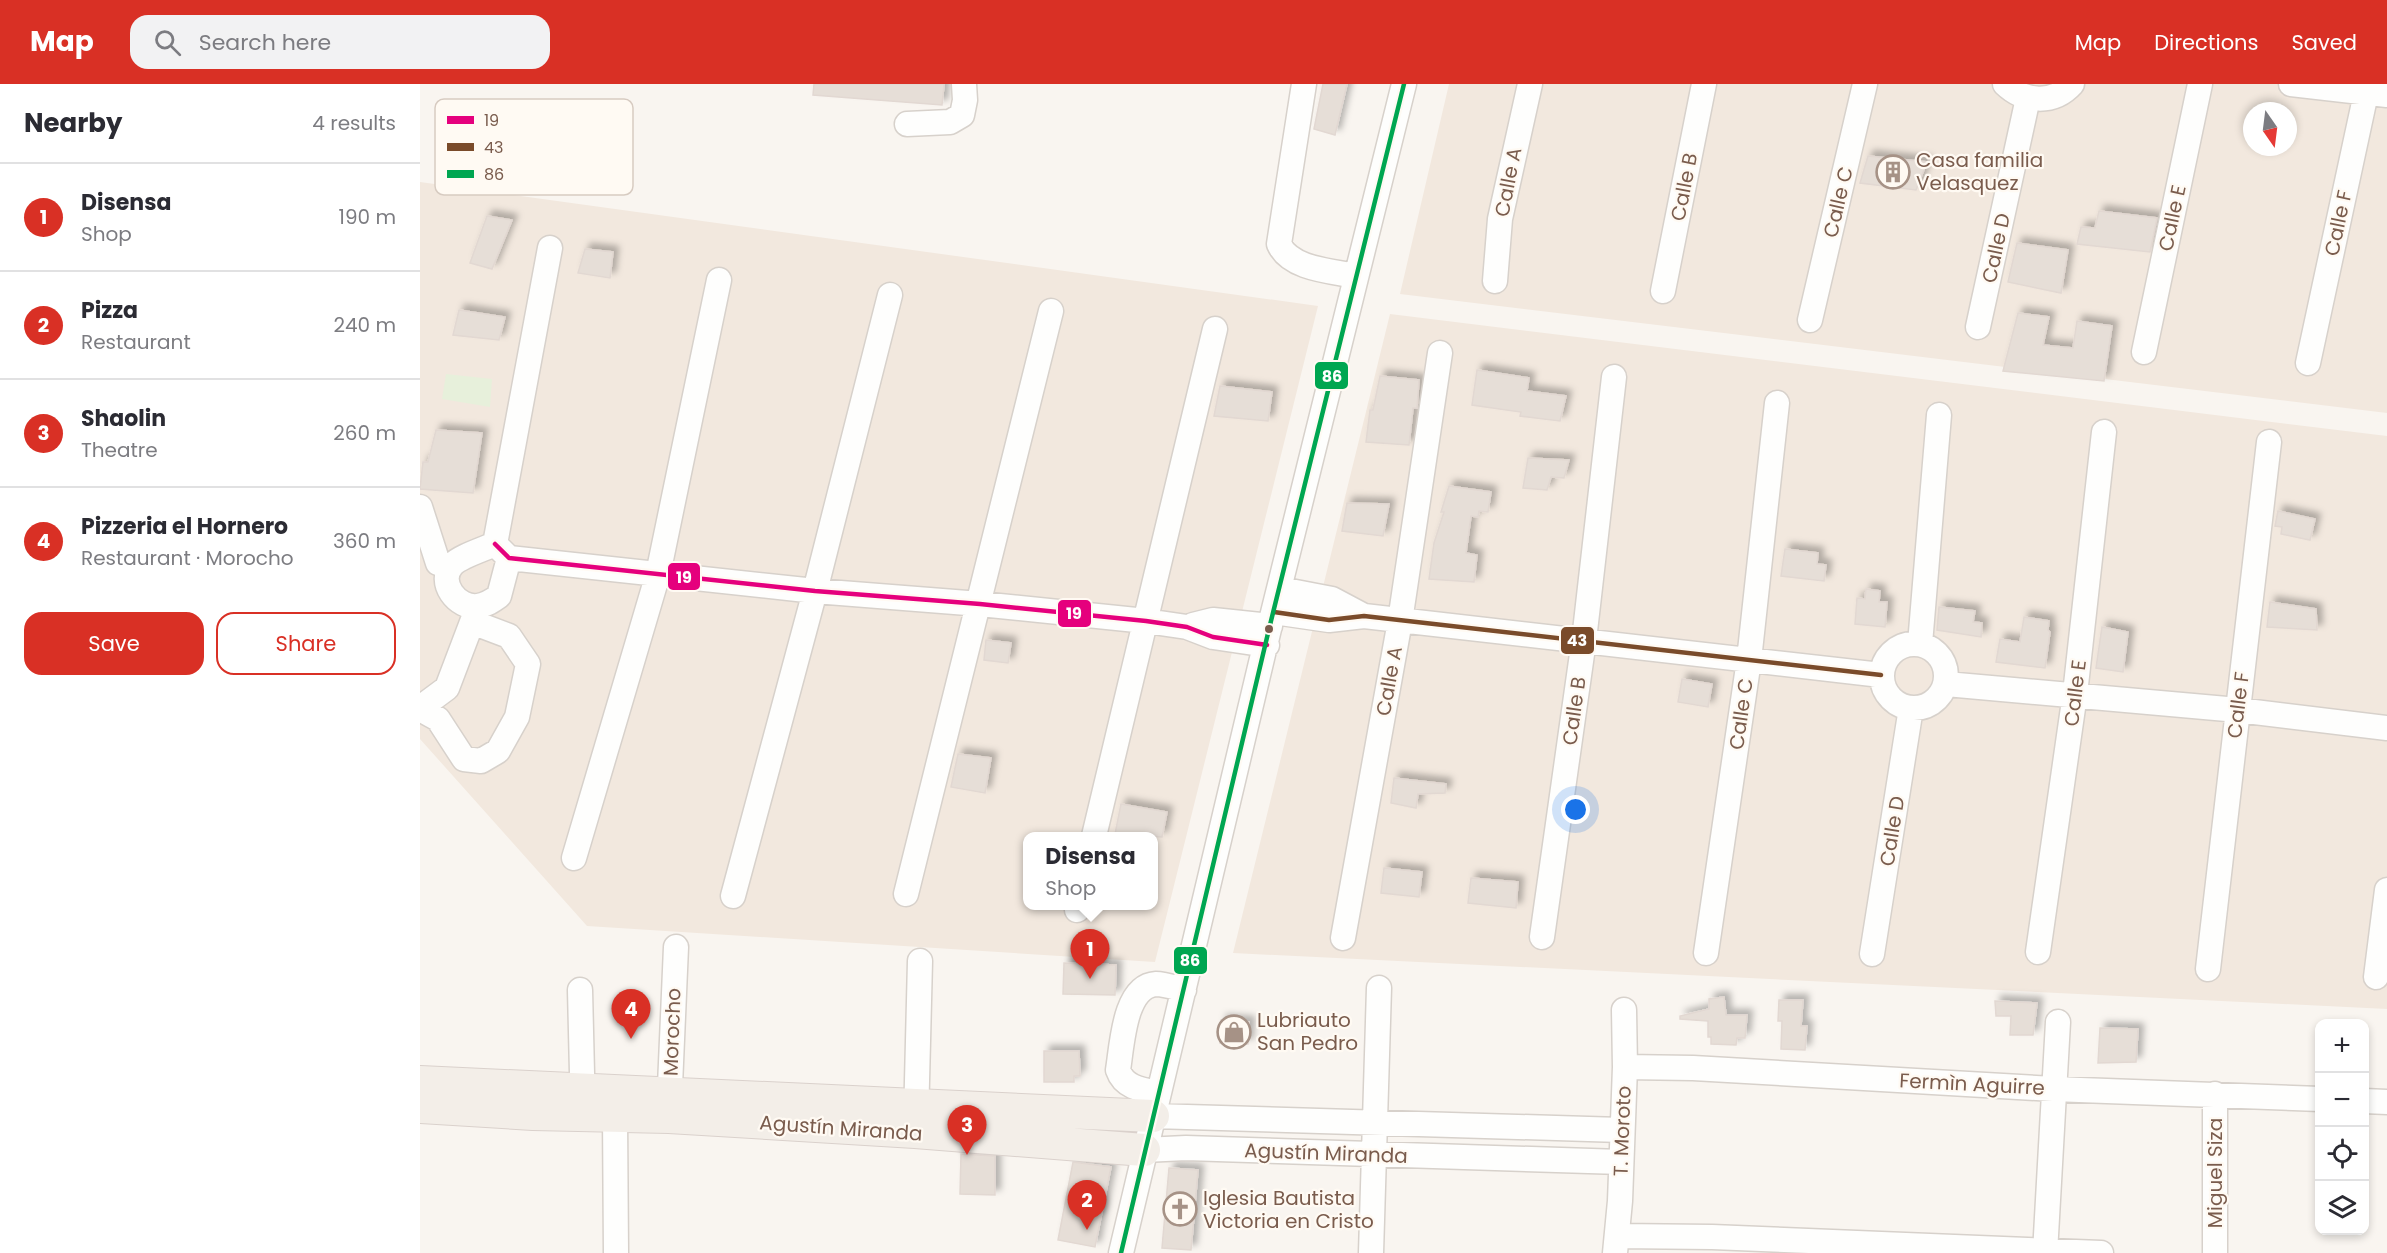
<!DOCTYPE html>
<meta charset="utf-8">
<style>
body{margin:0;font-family:Poppins,sans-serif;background:#f2f2f3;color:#2b2b33}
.controls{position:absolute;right:18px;bottom:18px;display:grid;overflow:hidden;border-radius:12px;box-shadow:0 3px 9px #0003}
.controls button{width:54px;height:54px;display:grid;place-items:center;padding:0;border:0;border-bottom:2px solid #e1e1e2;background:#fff;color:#2b2b33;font:30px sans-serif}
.compass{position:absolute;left:1823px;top:18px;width:54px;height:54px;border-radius:50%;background:#fff;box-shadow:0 3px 9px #0003;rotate:166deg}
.you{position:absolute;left:1156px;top:726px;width:21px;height:21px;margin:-15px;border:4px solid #fff;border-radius:50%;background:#1a73e8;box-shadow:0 0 0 9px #1a73e833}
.badge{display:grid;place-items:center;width:39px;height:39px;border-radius:50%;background:#d93025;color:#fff;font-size:20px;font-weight:700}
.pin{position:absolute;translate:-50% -50px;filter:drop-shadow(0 2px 3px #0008)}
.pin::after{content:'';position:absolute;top:32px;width:21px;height:18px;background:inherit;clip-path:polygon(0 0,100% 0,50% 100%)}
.popup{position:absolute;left:603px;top:748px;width:135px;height:78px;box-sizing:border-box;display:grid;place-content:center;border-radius:12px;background:#fff;filter:drop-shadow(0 2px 4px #0005);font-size:20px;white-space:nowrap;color:#7c7c81}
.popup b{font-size:22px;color:#2b2b33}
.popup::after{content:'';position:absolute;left:50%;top:100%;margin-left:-12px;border:12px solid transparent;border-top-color:#fff}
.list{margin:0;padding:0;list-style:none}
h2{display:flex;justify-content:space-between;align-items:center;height:78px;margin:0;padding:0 24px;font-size:26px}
h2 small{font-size:20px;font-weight:400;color:#7c7c81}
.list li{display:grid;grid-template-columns:39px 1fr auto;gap:18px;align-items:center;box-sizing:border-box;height:108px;padding:0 24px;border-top:2px solid #e1e1e2}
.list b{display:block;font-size:22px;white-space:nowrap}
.list p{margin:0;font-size:20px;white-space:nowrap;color:#7c7c81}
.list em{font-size:20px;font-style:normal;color:#7c7c81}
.actions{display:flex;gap:12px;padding:18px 24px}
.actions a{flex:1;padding:14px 0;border:2px solid #d93025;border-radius:18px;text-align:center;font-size:21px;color:#d93025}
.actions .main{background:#d93025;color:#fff}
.icon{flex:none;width:33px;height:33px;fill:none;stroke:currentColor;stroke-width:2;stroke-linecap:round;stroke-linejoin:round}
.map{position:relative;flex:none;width:1967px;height:1169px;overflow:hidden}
header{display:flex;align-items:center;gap:36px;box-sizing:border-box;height:84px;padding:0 30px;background:#d93025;color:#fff}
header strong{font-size:28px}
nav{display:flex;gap:33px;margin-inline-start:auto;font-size:21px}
.search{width:420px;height:54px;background:#f2f2f3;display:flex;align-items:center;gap:15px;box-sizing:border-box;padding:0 21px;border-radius:18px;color:#7c7c81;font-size:22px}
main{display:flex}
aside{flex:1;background:#fff}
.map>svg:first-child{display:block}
</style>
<header>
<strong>Map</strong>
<div class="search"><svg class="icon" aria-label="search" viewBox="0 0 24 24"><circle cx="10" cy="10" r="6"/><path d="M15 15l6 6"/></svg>Search here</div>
<nav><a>Map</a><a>Directions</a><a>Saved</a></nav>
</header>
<main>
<aside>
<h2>Nearby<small>4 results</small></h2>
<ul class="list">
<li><span class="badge">1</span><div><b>Disensa</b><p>Shop</p></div><em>190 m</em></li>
<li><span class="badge">2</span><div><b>Pizza</b><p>Restaurant</p></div><em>240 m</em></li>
<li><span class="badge">3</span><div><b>Shaolin</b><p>Theatre</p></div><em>260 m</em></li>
<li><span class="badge">4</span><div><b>Pizzeria el Hornero</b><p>Restaurant · Morocho</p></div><em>360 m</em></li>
</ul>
<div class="actions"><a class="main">Save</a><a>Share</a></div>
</aside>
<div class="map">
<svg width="1967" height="1169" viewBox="0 0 1967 1169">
<defs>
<filter id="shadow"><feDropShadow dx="5.5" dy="-5.5" stdDeviation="3" flood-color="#0004"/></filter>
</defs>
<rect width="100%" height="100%" fill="#f9f5f0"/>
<path fill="#f2e8de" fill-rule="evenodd" d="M1029,0H1967V329L980,210ZM1832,27H1868V63H1832Z
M0,98L898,222L735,878L167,842L0,655ZM607,752H733V822H607Z
M970,230L1967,352V925L813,869Z"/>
<path fill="#e7f0db" d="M26,290L72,295L70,323L22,315Z"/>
<path fill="#e6ded7" stroke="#e2d8d2" stroke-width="1.5" filter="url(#shadow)" d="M394,0H524L522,21L393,11Z
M903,0H927L915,51L894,45Z
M1448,72L1507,78L1496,106L1440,99Z
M1679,127L1737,134L1730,168L1657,160L1661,143L1675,144Z
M67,132L92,136L72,185L50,179Z
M1597,159L1648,166L1641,209L1588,198Z
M165,165L193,168L190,194L158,189Z
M39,226L85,233L79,256L33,251Z
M1598,229L1629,233L1623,261L1653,264L1657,237L1692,242L1684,297L1583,287Z
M1057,286L1109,294L1107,307L1146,312L1140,337L1100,332L1101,328L1052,321Z
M960,292L999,296L997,324H993L989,361L946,358L950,326H953Z
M800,302L852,308L848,337L794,332Z
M16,346L62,349L53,409L0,405L3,378H8Z
M1108,374L1149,376L1144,394L1131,393L1127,406L1103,404Z
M1029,402L1071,408L1068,428L1059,427L1058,433L1051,432L1046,469L1057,471L1054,498L1009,495L1014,459L1024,428H1021Z
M927,419L969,420L963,452L922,447Z
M1858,427L1895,435L1890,456L1861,450L1862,443L1855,442Z
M1365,465L1398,469L1397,480L1406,481L1404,497L1361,492Z
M1446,505L1460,507L1459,518H1467L1465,543L1435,540L1437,514L1445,515Z
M1850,518L1896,525L1897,546L1847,543Z
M1519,523L1555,527L1553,538L1562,539L1561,553L1517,546Z
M1604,533L1629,537L1628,546L1630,548L1625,584L1576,578L1580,555L1600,558Z
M1682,543L1708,548L1703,588L1676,584Z
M566,556L591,559L588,579L564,576Z
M1262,595L1292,600L1288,623L1258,618Z
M538,670L571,674L565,709L531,703Z
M974,694L1026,700L1025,709L998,710L996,724L971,719Z
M701,720L747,728L742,753L695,750Z
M964,784L1002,788L999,813L961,809Z
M1051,794L1098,798L1096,824L1048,819Z
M644,879L696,881L695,911L643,910Z
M1304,913L1306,931H1327L1325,954H1317L1316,961L1291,960V953H1288V937L1260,935V932L1289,925V915Z
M1359,916H1383L1381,942H1387L1385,966L1361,965L1362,937H1358Z
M1575,917L1617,919L1613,951H1590L1591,932H1576Z
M801,936L829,938L828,960L800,959Z
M1680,944L1718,945L1716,978L1678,979Z
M624,967H659L660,992H654V998H624Z
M541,1070L575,1072V1111L540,1110Z
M653,1078L691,1083L675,1163L638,1156Z
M749,1084L778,1086L771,1166L742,1164Z"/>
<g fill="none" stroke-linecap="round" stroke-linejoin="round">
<defs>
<path id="minor" d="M884,0L859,160C870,185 911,187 936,192
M1585,0C1604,18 1633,21 1652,0
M1871,0L1967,11
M487,40L530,38L542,31L545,16L544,0
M1075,197L1080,135L1110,0
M1243,207L1284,0
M1390,236L1445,0
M1558,243L1608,14
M1724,268L1780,0
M1888,279L1948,0
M0,423L18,479
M75,460L89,474L395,507L560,520L726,537L767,543L793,553L847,561
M75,460L130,164
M75,460C64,465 39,473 32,481C17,498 37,525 58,522C66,521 72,517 79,512L89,474
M860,505L912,515L944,532
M854,528L909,536L944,532L1461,591
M773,541L793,536L850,542
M1462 592a32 32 0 1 1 64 0a32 32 0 1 1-64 0Z
M1500,560L1519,331
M1526,600L1818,626L1967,644
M0,624L27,604L57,525
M0,625L18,635L44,675L61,677L78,667L97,633L108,580L89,552L52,538
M674,752L795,245
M154,774L238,490L299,196
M486,810L631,227
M313,812L395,507L470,211
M657,826L658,822
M1122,853L1164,556L1194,293
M923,854L980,537L1020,269
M1618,868L1655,610L1684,348
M1286,869L1329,576L1357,319
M1452,870L1491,624
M1788,885L1849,358
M1956,893L1967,806
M1205,983L1273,984L1633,1005L1900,1015
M160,1005L162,989L160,906
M739,1009C723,1006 704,1004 698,986C702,962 704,902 736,900C745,900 756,904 764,906
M1944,1017L1967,1018
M249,1025L256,863
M195,1032L196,1169
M733,1032L1201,1046
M496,1037L500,877
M724,1066L766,1064L1201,1078
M1198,1152L1292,1153L1681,1169
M701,1169L849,545L984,0
M951,1169L959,904
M1195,1169L1200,1117L1205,983L1204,926
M1625,1169L1638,938
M1795,1169V1010"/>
<path id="major" d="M0,998L733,1032
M0,1023L113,1030L249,1033L495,1048L724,1066"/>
</defs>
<use href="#minor" stroke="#d7d1cb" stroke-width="27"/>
<use href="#major" stroke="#dad1cc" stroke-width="34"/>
<use href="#minor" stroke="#fefefd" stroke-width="24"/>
<use href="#major" stroke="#f3eee8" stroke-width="32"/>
<defs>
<path id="bus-1" d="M75,460L89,474L395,507L560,520L726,537L767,543L793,553L847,561"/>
<path id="bus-2" d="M854,528L909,536L944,532L1461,591"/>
<path id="bus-3" d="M701,1169L849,545L984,0"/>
</defs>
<use href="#bus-1" stroke="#fffaf3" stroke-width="9"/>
<use href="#bus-2" stroke="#fffaf3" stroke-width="9"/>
<use href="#bus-3" stroke="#fffaf3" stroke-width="9"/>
<use href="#bus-1" stroke="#e5007d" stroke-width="4.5"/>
<use href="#bus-2" stroke="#7a4b2a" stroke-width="4.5"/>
<use href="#bus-3" stroke="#00a651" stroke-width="4.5"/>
</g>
<defs>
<symbol id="building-ring" viewBox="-11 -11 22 22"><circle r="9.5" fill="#fffaf3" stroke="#a69286" stroke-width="1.5"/><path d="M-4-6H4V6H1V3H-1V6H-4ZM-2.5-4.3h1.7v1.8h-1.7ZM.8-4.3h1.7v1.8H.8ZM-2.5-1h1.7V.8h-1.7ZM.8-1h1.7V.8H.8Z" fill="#a69286"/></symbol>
<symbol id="shop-ring" viewBox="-11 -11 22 22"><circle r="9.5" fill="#fffaf3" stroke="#a69286" stroke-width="1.5"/><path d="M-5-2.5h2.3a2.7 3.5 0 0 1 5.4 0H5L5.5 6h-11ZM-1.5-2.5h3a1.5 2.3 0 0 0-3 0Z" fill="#a69286"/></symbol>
<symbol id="church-ring" viewBox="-11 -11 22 22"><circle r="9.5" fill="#fffaf3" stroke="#a69286" stroke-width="1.5"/><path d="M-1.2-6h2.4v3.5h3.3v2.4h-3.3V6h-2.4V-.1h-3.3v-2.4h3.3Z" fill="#a69286"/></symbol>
</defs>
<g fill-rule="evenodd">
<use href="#building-ring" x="1454" y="69" width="38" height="38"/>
<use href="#shop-ring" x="795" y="929" width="38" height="38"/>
<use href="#church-ring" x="741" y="1106" width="38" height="38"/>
</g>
<circle fill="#7a5c4d" stroke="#fffaf3" stroke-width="2" cx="849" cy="545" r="5"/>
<g text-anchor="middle" stroke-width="4.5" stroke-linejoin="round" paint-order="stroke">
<g font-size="20" fill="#7a5c4d" stroke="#fffaf3" text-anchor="start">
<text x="1496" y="83">Casa familia<tspan x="1496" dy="23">Velasquez</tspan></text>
<text x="837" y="943">Lubriauto<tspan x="837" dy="23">San Pedro</tspan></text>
<text x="783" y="1121">Iglesia Bautista<tspan x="783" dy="23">Victoria en Cristo</tspan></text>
</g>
<g font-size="20" fill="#7a5c4d" stroke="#fffaf3">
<text transform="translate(1088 98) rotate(-79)" y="7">Calle A</text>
<text transform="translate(1264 103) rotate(-79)" y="7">Calle B</text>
<text transform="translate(1418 118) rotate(-77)" y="7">Calle C</text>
<text transform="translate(1752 134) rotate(-78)" y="7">Calle E</text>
<text transform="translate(1918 139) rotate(-78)" y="7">Calle F</text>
<text transform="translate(1576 164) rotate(-78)" y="7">Calle D</text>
<text transform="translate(969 597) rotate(-80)" y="7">Calle A</text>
<text transform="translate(1655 609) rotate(-83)" y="7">Calle E</text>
<text transform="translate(1818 621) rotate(-83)" y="7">Calle F</text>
<text transform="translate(1154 627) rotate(-82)" y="7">Calle B</text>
<text transform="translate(1321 630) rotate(-82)" y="7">Calle C</text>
<text transform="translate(1472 747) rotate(-81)" y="7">Calle D</text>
<text transform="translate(252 948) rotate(-88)" y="7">Morocho</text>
<text transform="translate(1552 1000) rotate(3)" y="7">Fermìn Aguirre</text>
<text transform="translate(421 1044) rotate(4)" y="7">Agustín Miranda</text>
<text transform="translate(1202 1047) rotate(-88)" y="7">T. Moroto</text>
<text transform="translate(906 1069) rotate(2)" y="7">Agustín Miranda</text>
<text transform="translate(1795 1089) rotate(-90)" y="7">Miguel Siza</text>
</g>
</g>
<rect x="15" y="15" width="198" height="96" rx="9" fill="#fffaf3" stroke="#d7cbc1" stroke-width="1.5"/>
<rect x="27" y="32" width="27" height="8" fill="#e5007d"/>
<rect x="27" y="59" width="27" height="8" fill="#7a4b2a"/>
<rect x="27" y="86" width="27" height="8" fill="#00a651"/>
<g font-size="16" fill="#7a5c4d">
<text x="64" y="42">19</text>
<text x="64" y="69">43</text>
<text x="64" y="96">86</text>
</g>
<g stroke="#fffaf3" stroke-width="2">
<rect x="894" y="277" width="35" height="29" rx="6" fill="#00a651"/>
<rect x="247" y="478" width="34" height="29" rx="6" fill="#e5007d"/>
<rect x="637" y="515" width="35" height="29" rx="6" fill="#e5007d"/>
<rect x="1140" y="542" width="35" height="29" rx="6" fill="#7a4b2a"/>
<rect x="753" y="862" width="35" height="29" rx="6" fill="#00a651"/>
</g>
<g font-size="16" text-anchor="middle" font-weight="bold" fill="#fff">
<text x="912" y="298">86</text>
<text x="264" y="499">19</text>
<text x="654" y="535">19</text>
<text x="1157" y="562">43</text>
<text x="770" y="882">86</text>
</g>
</svg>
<div class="controls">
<button>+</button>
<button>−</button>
<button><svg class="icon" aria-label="locate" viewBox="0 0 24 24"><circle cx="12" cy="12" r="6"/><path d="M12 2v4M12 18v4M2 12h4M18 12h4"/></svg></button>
<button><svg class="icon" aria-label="layers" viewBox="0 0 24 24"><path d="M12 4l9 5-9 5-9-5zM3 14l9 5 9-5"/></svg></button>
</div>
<svg class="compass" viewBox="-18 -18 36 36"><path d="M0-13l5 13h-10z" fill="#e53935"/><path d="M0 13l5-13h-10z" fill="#7c7c81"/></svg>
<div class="you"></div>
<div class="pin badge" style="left:670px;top:895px">1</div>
<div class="popup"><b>Disensa</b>Shop</div>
<div class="pin badge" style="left:667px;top:1146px">2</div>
<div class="pin badge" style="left:547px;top:1071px">3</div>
<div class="pin badge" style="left:211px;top:955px">4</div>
</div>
</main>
